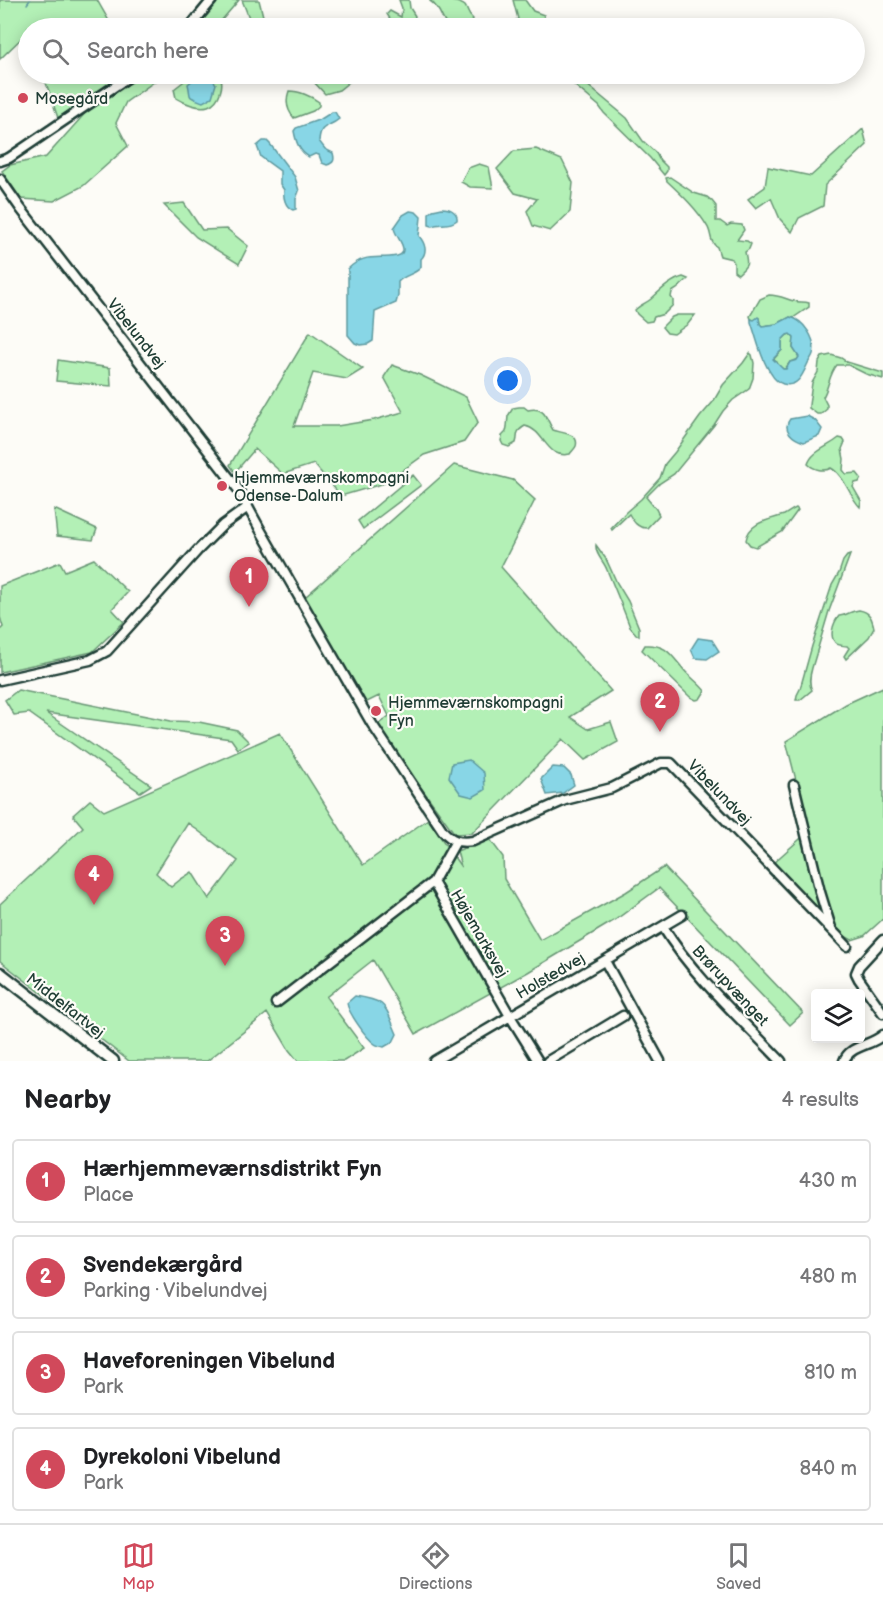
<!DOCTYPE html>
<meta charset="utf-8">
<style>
body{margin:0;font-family:"Balsamiq Sans",sans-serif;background:#f2f2f2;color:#202124}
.controls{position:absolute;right:18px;bottom:18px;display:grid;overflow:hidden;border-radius:6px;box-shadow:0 3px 15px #0003}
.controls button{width:54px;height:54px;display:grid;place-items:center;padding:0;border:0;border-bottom:2px solid #e0e0e0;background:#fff;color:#202124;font:30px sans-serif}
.you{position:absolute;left:508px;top:381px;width:21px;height:21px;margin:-15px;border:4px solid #fff;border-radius:50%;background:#1a73e8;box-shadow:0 0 0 9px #1a73e833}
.badge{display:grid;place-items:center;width:39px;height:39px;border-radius:50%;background:#d1495b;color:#fff;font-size:20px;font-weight:700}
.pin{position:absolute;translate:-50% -50px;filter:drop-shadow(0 2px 3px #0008)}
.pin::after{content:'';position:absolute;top:32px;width:21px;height:18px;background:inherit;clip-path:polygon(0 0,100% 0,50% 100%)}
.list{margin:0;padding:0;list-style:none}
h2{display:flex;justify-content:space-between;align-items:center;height:78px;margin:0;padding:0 24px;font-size:26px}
h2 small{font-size:20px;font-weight:400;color:#757577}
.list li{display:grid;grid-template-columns:39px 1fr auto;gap:18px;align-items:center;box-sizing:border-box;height:84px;margin:0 12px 12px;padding:0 12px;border:2px solid #e0e0e0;border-radius:6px}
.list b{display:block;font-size:22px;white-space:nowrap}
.list p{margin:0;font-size:20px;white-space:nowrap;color:#757577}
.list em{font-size:20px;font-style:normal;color:#757577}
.icon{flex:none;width:33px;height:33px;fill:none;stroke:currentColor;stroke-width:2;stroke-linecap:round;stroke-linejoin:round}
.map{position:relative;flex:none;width:883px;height:1061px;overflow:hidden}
.search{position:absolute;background:#fff;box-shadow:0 3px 15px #0003;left:18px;right:18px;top:18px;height:66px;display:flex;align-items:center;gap:15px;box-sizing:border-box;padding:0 21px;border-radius:33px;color:#757577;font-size:22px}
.sheet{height:462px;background:#fff}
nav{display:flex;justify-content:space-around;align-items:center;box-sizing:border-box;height:84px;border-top:2px solid #e0e0e0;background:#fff;font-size:16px;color:#757577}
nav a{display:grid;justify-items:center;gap:3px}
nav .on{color:#d1495b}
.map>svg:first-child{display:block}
</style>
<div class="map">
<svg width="883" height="1061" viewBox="0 0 883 1061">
<rect width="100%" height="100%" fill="#fdfcf7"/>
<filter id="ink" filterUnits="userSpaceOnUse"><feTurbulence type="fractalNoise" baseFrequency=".0167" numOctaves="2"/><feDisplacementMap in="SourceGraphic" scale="12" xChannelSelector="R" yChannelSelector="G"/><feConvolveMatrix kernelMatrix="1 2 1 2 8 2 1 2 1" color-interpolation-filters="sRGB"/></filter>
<g filter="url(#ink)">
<path fill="#b3f0b6" stroke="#699675" stroke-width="1.5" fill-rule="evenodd" d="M0,0H97L113,28H28V32L0,59Z
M217,0H239L215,28H192Z
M242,0H259L266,28H253Z
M399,0H409L410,8L415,16L414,21L407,28H394L396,24L392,22L387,14L390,11L401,17L402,8Z
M431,0C441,0 458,0 465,6C469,12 467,14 473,19L471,28H449C441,20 441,8 430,1Z
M513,0H525L533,11L544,15L545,28H503L518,19Z
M43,74H126L58,118Z
M141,74H165L126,102L116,123L128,146L83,186L54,201L21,199L2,171L10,165L46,157L88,110Z
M190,74H218C226,82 220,102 208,106C199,109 184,103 176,98L174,89L183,82Z
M316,74H342L349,82L339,90L325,94L313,81Z
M561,74H574L627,118L643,141L656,153L659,159L667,167V171L664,175L650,158L604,113L599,106Z
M289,91C299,91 311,96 319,102V106L313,111L294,118C287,110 285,102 289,91Z
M863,129L867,145L825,185L823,206L799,218L792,232L780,219L771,198L756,208L748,199L765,187L768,167L811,176Z
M536,149L562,160L573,183L570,212L550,231L533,226L527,211L537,199L515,193L497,169L514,151Z
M479,164L489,167L493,188L470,187L461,182L468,168Z
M670,177L694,193L707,197L712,201L716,206V221H720L727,226L731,224L742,225L744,230L737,240L747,241L751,244L749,249L745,252C748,265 748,265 738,274L734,271V263L732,259L720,256L717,247C709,242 712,233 707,226C697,209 681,194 667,181L666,178Z
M184,203L202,230L227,229L248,246L239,264L196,237L164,205Z
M683,277L688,279L677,289L672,292L671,297L673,300V305L664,314L654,317L652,321L646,322L637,314L635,310C640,305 646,303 651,299C660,291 671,280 683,277Z
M769,295C779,295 786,299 794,301C799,303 804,301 809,303V307L793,318L790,317L777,324L762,326L760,324L759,318L754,320L751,319L750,316L760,299Z
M677,315H695L688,324L674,334L667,333L662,327L672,317Z
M310,332L363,369L347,379L313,373L294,426H337L374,420L403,412L384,377L392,365L420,375L466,397L478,422L464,442L424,455L385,483L341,496L314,464L283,474L255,449L235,472L230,465Z
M790,334L794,338L793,348L799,357L797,360L790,362L785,369H783L778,366L777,362L773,360L782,350V340L787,335Z
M750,353L752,355L754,363L753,378L749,389L733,400L723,411L714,425L674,474L660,483L646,497L656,509L659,515L647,528C637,528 633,521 629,514L612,530L611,528L626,512L641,499L660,478L665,464L675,452L700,417L713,402L723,385L743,363Z
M831,355L841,358L847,362L883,373V379L866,374L848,365H837C829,374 829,387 823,397L827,405V409L821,414H817L809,408V405L812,383L818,372L819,362L822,357Z
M58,360L110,368L111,386L56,381Z
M519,407H524L528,410C546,406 546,419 553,430C560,433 580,433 576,446C575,449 572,451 570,454C546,460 545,430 525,426C514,433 519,433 516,443L509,447L503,445L501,441L502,436L506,432L507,427L508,416L513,408Z
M839,438L843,439L845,442L842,449L844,459L843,470L846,474L857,473L861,478L859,482L855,483L853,487L861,501L860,507C849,496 845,476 831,468C824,472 814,470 808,464C812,451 828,447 839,438Z
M454,465L513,480L535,500L501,567L611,691L570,717L588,729L611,722L618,742L585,760L563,739L472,833L455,834L376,726L389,716L379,696L363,704L304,598Z
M413,475L421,485L363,529L358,521Z
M796,508L798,510L782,532L756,547L750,545L746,540C749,522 769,520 784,515C788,513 791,510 796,508Z
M54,509L97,529L93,540L57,536Z
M596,545L606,559L617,583L628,601L639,628V636L636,634L630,627C623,608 615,589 607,570C604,561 595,555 596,545Z
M850,555L829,611L812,668C810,675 808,683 812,690L800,700H796L797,695L800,689L812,646L832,585L839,573L843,561L847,556Z
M94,559L128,592L112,609L124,622L92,652L0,672V630L3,627L0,617V586L60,562L65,571Z
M859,610C870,612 872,618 874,628L869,637L846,659L844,656L849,648L847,646C846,646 838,645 837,644C828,638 833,623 839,616C845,616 851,611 859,610Z
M645,645C667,644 671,655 684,670C691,678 699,683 705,691L700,699L696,700L690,697L642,650Z
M883,687V919L864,936L852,940L843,935L772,864L809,831L786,741L846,704Z
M18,690L171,721L199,722L237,730L249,742L238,749L231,739L46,713L151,785L140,792L29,713L14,715L5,700Z
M280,733L363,865L428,819L461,867L457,851L489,838L503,857L504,879L540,940L626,892L664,867L803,1013L790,1025L659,888L615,920L528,972L416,1034L373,960L326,997L364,1048L344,1061H298L289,1050L267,1013L207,1061H129L0,961V904L83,827L73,815L90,800L104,811ZM188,823L238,861L209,899L192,872L181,879L171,887L156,873Z"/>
<path fill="#88d6e6" stroke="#5e999f" stroke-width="1.5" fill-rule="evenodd" d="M198,76L206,80L211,77L216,84L212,97L203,102C185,95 192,99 188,84Z
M332,112H335L339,119C329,128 320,123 319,141L325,149L333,153C335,160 334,163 327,165L322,163L319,155L315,154L309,157C299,151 296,142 294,131L296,128L321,119Z
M263,141H267L270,144L295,177L299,191L296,199V209L293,210C285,207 283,197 284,190L280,184V171L261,157L257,146Z
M442,208C450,208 458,212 457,220C449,227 440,222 432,226L429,225V213L433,210Z
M410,211L416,212L421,217L419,236C425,243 428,252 421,259V267C415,275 405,274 398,282V296L396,303L375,312L373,341L368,344L360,345L355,343L348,335V269C365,252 378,260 397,256C401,255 403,253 403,250C404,244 395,235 394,228L403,215Z
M758,317L759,318L760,324L762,326L777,324L790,317C804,320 817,340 813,354C812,357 810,360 808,363C803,374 798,388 783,384C778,382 774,379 772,375C761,360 757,339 751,322V319L754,320ZM790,334L794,338L793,348L799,357L797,360L790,362L786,369H783L773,359L782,350V340L787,335Z
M807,416L815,420L822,429L819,436L804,442C794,439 781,430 790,419Z
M698,638L712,640L719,651L707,659L695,658L691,649Z
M469,760L484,773L485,790L473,797L461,794L449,777L452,763Z
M553,767L564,768L571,775L574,785L563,793L547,795L541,779Z
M355,996C388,1001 384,1005 397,1034L393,1042L384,1047C383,1047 376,1045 375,1044C366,1038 348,1012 347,1003Z"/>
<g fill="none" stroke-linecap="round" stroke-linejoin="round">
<path stroke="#5e999f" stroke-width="1.5" d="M27,4L30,0"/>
<defs>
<path id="minor" d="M189,28L212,0
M0,161L9,158L133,74
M0,179L21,209L238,489L261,531L372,724L443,831C452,841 459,843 473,841L565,800L612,788L661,763H671L847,946
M0,680L90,660L107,651L197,551L223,525L248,507
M794,785L820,892L831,928
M433,882L510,1016L538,1061
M663,927C693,976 741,1019 781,1061
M883,940L859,966L856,973L859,979L883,1013
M605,961L660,1061
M276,1003L433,882L456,841
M434,1061L682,915
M548,1061L623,1016
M844,1061C850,1045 871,1046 883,1035"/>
<path id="major" d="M0,973L113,1061"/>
</defs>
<use href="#minor" stroke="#1f3d34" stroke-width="13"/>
<use href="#major" stroke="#1f3d34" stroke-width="15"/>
<use href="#minor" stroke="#fdfcf7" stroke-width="8"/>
<use href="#major" stroke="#fdfcf7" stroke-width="10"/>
</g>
</g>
<g fill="#d1495b" stroke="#fdfcf7" stroke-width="2">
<circle cx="23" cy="98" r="6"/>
<circle cx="222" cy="486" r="6"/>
<circle cx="376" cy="711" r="6"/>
</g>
<g text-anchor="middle" stroke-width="4.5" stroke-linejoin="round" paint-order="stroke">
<g font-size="16" fill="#1f3d34" stroke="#fdfcf7" text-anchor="start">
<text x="35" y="104">Mosegård</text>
<text x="234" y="483">Hjemmeværnskompagni<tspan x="234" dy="18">Odense-Dalum</tspan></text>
<text x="388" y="708">Hjemmeværnskompagni<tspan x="388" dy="18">Fyn</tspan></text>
</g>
<g font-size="16" fill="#1f3d34" stroke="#fdfcf7">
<text transform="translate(137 333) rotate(52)" y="6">Vibelundvej</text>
<text transform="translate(720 792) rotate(46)" y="6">Vibelundvej</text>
<text transform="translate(480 933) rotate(60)" y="6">Højemarksvej</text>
<text transform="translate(550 975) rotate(-30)" y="6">Holstedvej</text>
<text transform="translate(731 985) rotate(47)" y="6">Brørupvænget</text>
<text transform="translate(66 1005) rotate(38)" y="6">Middelfartvej</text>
</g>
</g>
</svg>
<div class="controls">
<button><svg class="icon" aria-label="layers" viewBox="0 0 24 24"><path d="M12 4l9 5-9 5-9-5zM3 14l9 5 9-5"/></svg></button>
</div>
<div class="you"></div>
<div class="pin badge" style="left:249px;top:607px">1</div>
<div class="pin badge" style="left:660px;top:732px">2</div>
<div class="pin badge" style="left:225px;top:966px">3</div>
<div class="pin badge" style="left:94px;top:905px">4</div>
<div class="search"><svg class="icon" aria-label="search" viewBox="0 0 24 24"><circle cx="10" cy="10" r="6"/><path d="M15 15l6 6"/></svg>Search here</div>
</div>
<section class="sheet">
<h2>Nearby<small>4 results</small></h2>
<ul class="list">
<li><span class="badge">1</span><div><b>Hærhjemmeværnsdistrikt Fyn</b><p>Place</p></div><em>430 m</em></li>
<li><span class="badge">2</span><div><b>Svendekærgård</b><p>Parking · Vibelundvej</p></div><em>480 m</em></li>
<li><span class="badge">3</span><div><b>Haveforeningen Vibelund</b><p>Park</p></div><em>810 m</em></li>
<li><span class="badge">4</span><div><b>Dyrekoloni Vibelund</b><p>Park</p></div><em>840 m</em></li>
</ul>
</section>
<nav>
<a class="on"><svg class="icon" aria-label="map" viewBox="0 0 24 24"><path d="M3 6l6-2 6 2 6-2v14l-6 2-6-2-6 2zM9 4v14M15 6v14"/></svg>Map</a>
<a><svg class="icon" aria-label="directions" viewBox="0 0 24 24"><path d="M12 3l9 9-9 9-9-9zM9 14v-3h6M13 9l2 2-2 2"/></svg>Directions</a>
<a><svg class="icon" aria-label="saved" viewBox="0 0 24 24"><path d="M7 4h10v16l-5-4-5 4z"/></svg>Saved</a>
</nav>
